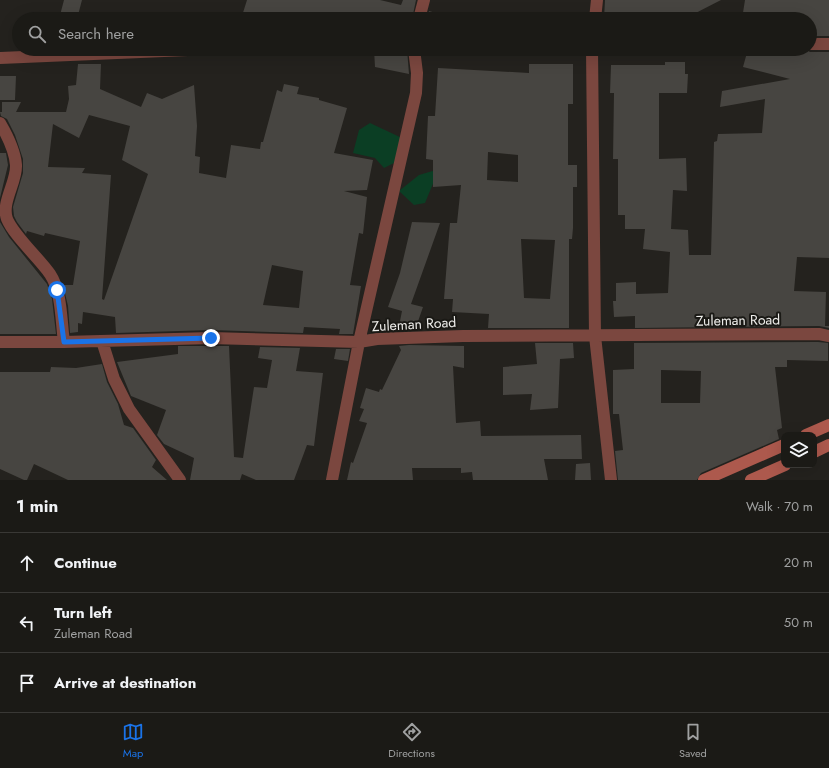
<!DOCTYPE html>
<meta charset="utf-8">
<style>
body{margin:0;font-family:Jost,sans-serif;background:#24231f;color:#f1f3f6}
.controls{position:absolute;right:12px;bottom:12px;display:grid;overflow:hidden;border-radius:8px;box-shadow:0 4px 16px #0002}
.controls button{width:36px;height:36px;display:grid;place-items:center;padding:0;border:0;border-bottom:1px solid #393835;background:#1b1a16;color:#f1f3f6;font:20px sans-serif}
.stop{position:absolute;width:12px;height:12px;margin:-9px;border:3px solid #1a73e8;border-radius:50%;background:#fff}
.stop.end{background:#1a73e8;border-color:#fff;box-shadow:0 1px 4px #0008}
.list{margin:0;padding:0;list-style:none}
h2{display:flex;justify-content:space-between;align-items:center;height:52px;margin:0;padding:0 16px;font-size:17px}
h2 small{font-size:13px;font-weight:400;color:#a0a1a1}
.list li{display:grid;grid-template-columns:26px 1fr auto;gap:12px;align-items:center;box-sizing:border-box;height:60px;padding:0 16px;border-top:1px solid #393835}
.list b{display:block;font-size:15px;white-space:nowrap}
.list p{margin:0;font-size:13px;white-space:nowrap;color:#a0a1a1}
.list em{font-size:13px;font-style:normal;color:#a0a1a1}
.icon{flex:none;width:22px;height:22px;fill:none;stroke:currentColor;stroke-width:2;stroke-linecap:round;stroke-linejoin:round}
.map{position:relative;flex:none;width:829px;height:480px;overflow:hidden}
.search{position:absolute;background:#1b1a16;box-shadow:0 4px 16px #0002;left:12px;right:12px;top:12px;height:44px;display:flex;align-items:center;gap:10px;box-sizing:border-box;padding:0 14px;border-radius:22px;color:#a0a1a1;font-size:15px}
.sheet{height:232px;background:#1b1a16}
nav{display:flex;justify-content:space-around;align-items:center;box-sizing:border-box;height:56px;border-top:1px solid #393835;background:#1b1a16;font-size:11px;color:#a0a1a1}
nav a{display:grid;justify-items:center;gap:2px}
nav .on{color:#1a73e8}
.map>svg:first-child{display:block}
</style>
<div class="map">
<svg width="829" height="480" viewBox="0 0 829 480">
<rect width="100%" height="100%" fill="#24221e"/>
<path fill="#0b3e24" d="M370,123L402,138L394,163L384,168L375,158L353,153L359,130Z
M436,170L437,174L425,203L414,205L399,191L419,175Z"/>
<path fill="#474541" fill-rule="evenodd" d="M64,0H82L77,19H59Z
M247,0H380L401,5L403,0H416L412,19H241Z
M605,0H721L684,19H604Z
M745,0H829V36H810V19H742Z
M429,11L436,13V19H427Z
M374,49H407L409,74L375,67Z
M748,49H805L810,52H829V258L797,257L794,291L826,292L825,326H829V328L819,326L635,328V316L614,317L613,301H616V283L636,282V294L668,293L670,252L643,249L645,229H625V215H618V159H613L614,93H610L611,65H665V62H685V74H688L687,93H659V159L686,158L687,191L673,190L671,229L688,230L689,255H711L714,142L717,141L718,134L762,133L765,99L720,107L722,91L790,79L743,67Z
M78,64H101L100,89L141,107L147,93L162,99L194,85L197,126L195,156L200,157L199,173L226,178L231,145L260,149L261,142H263L277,90L282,92L284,84L299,87L297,94L319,98V100L347,108L334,153L373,160L367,190L344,191L367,197L363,234L359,233L350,285L361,286L353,334H339L340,329L304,327L303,333L211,330L116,333L115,317L83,312L82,324L78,323V332L70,333L68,306L63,285H73L80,241L45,233L44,236L27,231L26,234L17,222L14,216L13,207L23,173V159L15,135L7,119L1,116L0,112H2V102H21L16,112H66L69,99L68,86L76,85ZM89,115L130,126L122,160L148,174L104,300L102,299L111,175L82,173L85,168L48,167L53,124L79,138ZM272,265L303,271L299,308L263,305Z
M529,64H573V104H568V165H577V187H573V228L572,239H569V328H488L489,314L452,312L453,299H444L450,223H457L461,185L433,187V160L426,159L428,116H435L438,68L529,73ZM488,152L518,155V182L487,180ZM521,239L555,240L550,299L524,298Z
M0,76H16L15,100H0Z
M0,153H6L8,165L0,198Z
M0,222L9,237L47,284L52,299L56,334H0Z
M412,222L440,223L411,304L423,307L415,330L398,331L402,311L388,307L400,273Z
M818,342L828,343V361L787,360V367H775L782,428L777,430L779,439L701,473L697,480H618L615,451L623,450L619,414H613V370L634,369V343ZM661,370L701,371L700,403H661Z
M535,343H573L574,358L560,359L558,408L530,410L532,394L503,395V367L537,364Z
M409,345L464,346V368L453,366L456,423L480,421L481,436L581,435L582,459H544L548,480H473L472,472L461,473V468H412L413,480H347L351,462L353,463L367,423L359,421L364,409L360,408L366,388L379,392L380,389L382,390L401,350L399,346Z
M178,346H229L234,457L243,458L254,387L267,388L272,360L258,358L260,347L300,348L296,371L323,373L314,446L307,445L294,480H256L242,474L240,480H190L194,458L164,444L157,435L166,410L131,396L117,362L178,354Z
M336,349H350L348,361L334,359Z
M102,364L107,382L118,404L124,425L133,428L156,460L152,467L167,480H68L34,464L27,480H24L0,469V372H50L51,367L76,368Z
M590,463L591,480H575L576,464Z"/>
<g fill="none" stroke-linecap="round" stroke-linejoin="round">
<path stroke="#7b473f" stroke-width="12" d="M419,19L424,0
M595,19L597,0
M810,44H829
M592,49L595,336L611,480
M0,58L211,49
M0,123C7,135 15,151 16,165C17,182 1,202 7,219C14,236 39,258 50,274C62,292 61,321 64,342
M102,341L114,379L129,409L180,480
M0,342H64L211,338L359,342L377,339L463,336L819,334L829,336
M332,480L359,342L416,93L417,73L414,49"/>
<path stroke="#ad594d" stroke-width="12" d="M806,435L829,425
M814,452L829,445
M704,480L784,445
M751,480L785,465"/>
</g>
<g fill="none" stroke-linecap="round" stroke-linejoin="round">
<path stroke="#1a73e8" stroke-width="5" d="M57,290L64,342L211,338"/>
</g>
<g text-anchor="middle" stroke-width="4" stroke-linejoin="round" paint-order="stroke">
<g font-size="14" fill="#edece9" stroke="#1a1915">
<text transform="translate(738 320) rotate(-1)" y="5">Zuleman Road</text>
<text transform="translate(414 324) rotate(-3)" y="5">Zuleman Road</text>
</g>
</g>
</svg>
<div class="controls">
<button><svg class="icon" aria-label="layers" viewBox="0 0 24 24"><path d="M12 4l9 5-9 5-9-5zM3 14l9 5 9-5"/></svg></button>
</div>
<div class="stop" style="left:57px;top:290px"></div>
<div class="stop end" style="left:211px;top:338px"></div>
<div class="search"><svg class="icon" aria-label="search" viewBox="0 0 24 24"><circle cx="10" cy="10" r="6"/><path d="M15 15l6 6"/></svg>Search here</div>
</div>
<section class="sheet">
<h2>1 min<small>Walk · 70 m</small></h2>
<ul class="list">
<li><svg class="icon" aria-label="ahead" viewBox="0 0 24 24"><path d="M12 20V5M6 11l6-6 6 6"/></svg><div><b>Continue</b></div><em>20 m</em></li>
<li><svg class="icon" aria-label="left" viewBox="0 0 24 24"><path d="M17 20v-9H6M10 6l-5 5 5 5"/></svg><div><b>Turn left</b><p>Zuleman Road</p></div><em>50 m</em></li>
<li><svg class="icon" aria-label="arrive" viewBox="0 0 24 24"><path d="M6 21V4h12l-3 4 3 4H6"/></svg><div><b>Arrive at destination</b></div></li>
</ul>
</section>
<nav>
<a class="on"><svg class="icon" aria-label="map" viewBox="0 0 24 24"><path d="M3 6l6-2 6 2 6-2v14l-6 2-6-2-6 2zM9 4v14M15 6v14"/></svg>Map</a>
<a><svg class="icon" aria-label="directions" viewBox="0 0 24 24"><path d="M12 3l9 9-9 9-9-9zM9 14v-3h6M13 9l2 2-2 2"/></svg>Directions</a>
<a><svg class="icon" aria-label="saved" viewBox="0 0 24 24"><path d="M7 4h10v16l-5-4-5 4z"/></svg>Saved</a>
</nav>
